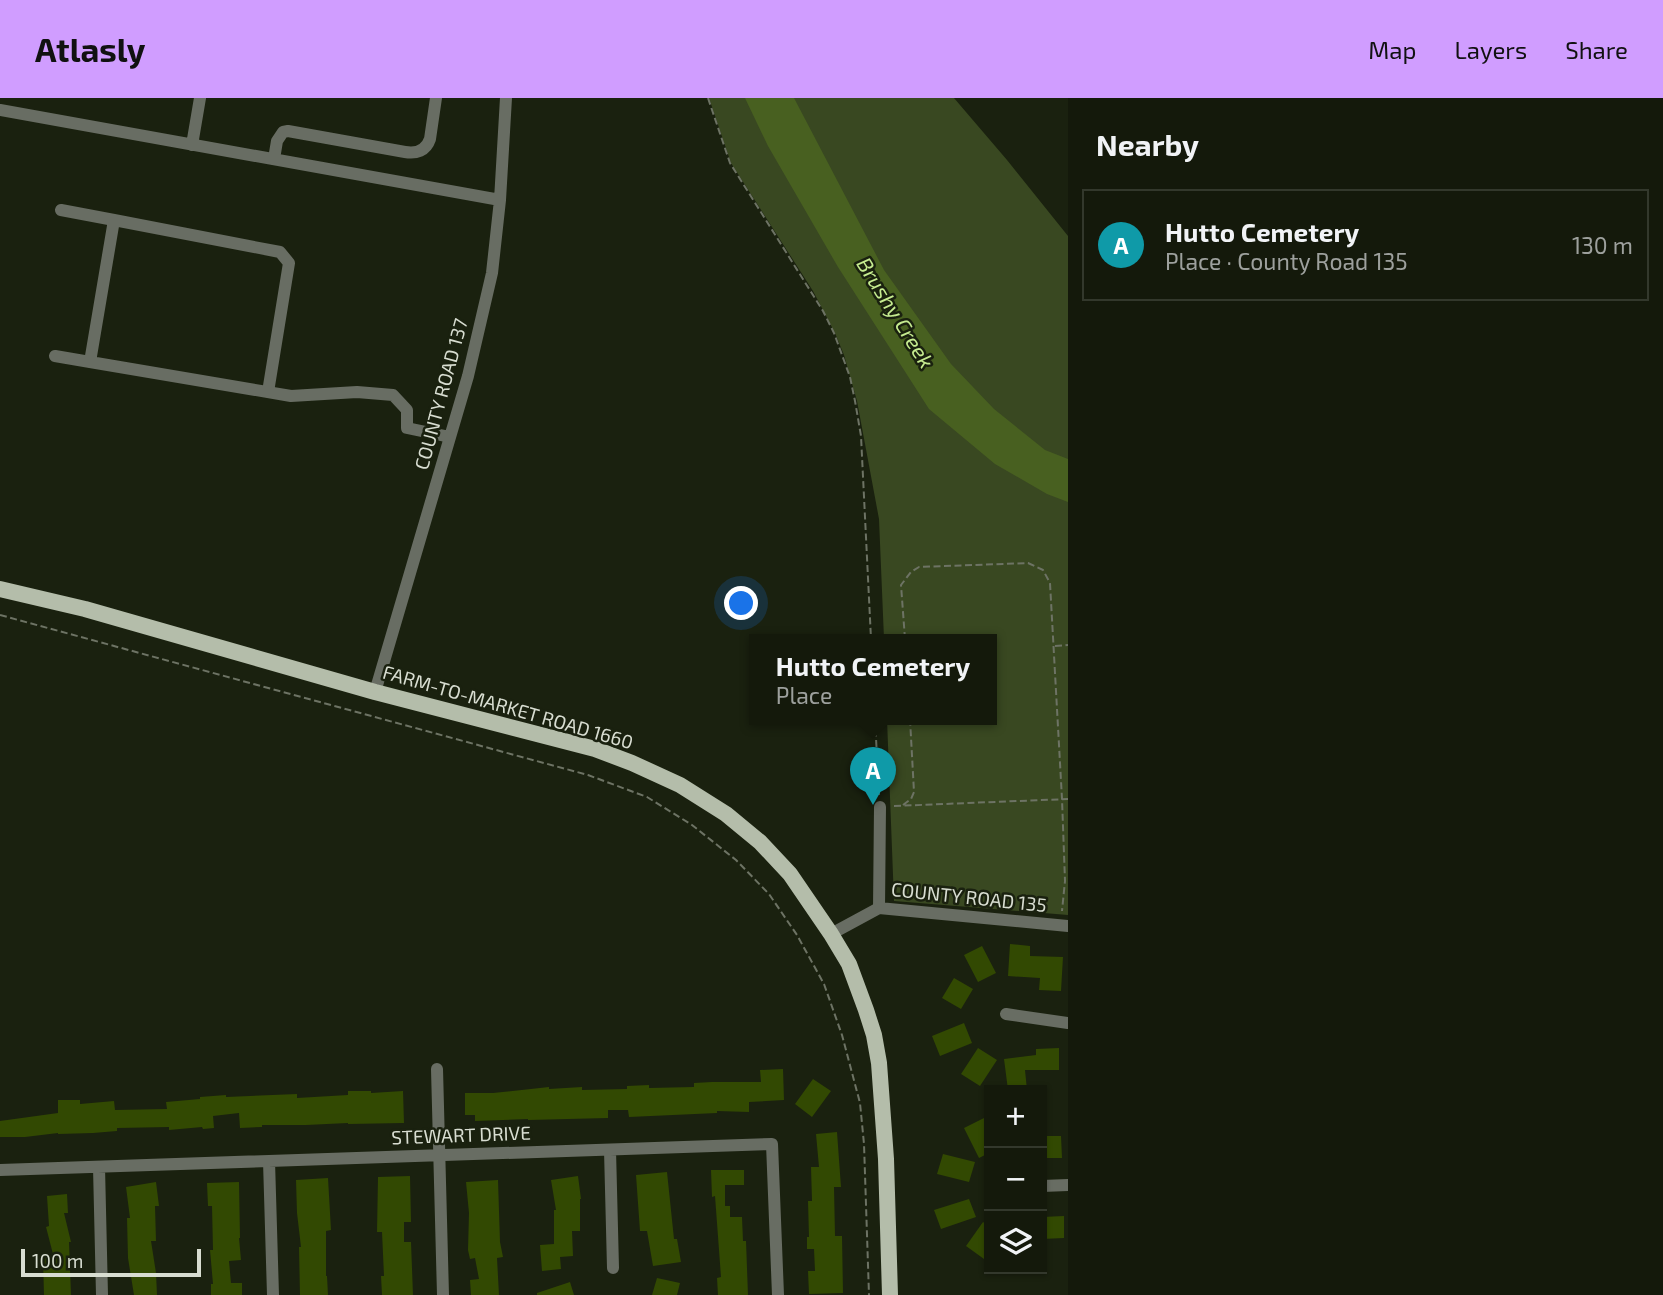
<!DOCTYPE html>
<meta charset="utf-8">
<style>
body{margin:0;font-family:"Exo 2",sans-serif;background:#212619;color:#f1f3f6}
.controls{position:absolute;right:21px;bottom:21px;display:grid;overflow:hidden;border-radius:0px;box-shadow:0 2px 5px #0004}
.controls button{width:63px;height:63px;display:grid;place-items:center;padding:0;border:0;border-bottom:2px solid #33382c;background:#14190b;color:#f1f3f6;font:35px sans-serif}
.scale{position:absolute;left:21px;bottom:18px;width:180px;box-sizing:border-box;padding-left:7px;border:4px solid #d8ddd1;border-top:0;font-size:19px;line-height:24px;white-space:nowrap;color:#d8ddd1;-webkit-text-stroke:5px #1a210f;paint-order:stroke}
.you{position:absolute;left:742px;top:506px;width:24px;height:24px;margin:-18px;border:5px solid #fff;border-radius:50%;background:#1a73e8;box-shadow:0 0 0 10px #1a73e833}
.badge{display:grid;place-items:center;width:46px;height:46px;border-radius:50%;background:#d09dff;color:#fff;font-size:23px;font-weight:700}
.pin{position:absolute;translate:-50% -58px;filter:drop-shadow(0 2px 4px #0008)}
.pin::after{content:'';position:absolute;top:37px;width:24px;height:21px;background:inherit;clip-path:polygon(0 0,100% 0,50% 100%)}
.popup{position:absolute;left:749px;top:536px;width:248px;height:91px;box-sizing:border-box;display:grid;place-content:center;border-radius:0px;background:#14190b;filter:drop-shadow(0 2px 5px #0005);font-size:23px;white-space:nowrap;color:#9da09d}
.popup b{font-size:26px;color:#f1f3f6}
.popup::after{content:'';position:absolute;left:50%;top:100%;margin-left:-14px;border:14px solid transparent;border-top-color:#14190b}
.list{margin:0;padding:0;list-style:none}
h2{display:flex;justify-content:space-between;align-items:center;height:91px;margin:0;padding:0 28px;font-size:30px}
h2 small{font-size:23px;font-weight:400;color:#9da09d}
.list li{display:grid;grid-template-columns:46px 1fr auto;gap:21px;align-items:center;box-sizing:border-box;height:112px;margin:0 14px 14px;padding:0 14px;border:2px solid #33382c;border-radius:0px}
.list b{display:block;font-size:26px;white-space:nowrap}
.list p{margin:0;font-size:23px;white-space:nowrap;color:#9da09d}
.list em{font-size:23px;font-style:normal;color:#9da09d}
.icon{flex:none;width:38px;height:38px;fill:none;stroke:currentColor;stroke-width:2;stroke-linecap:round;stroke-linejoin:round}
.map{position:relative;flex:none;width:1068px;height:1197px;overflow:hidden}
header{display:flex;align-items:center;gap:42px;box-sizing:border-box;height:98px;padding:0 35px;background:#d09dff;color:#111}
header strong{font-size:33px}
nav{display:flex;gap:38px;margin-inline-start:auto;font-size:24px}
main{display:flex}
aside{flex:1;background:#14190b}
.map>svg:first-child{display:block}
</style>
<header>
<strong>Atlasly</strong>
<nav><a>Map</a><a>Layers</a><a>Share</a></nav>
</header>
<main>
<div class="map">
<svg width="1068" height="1197" viewBox="0 0 1068 1197">
<rect width="100%" height="100%" fill="#1a210f"/>
<path fill="#394821" d="M709,0H954L1007,62L1068,138V817L894,803L887,621H992V541H884L879,421L857,303L844,257L835,235L813,193L731,65Z"/>
<path fill="#486020" d="M745,0H794L884,172L951,266L994,311L1045,352L1068,361V404L1047,396L995,366L929,311L838,169L768,48Z"/>
<path fill="#324902" d="M1010,846L1030,848V858L1063,859L1061,893L1039,892L1040,880L1008,878Z
M982,848L996,875L978,884L964,857Z
M954,880L973,891L961,911L942,900Z
M964,925L972,945L940,958L932,938Z
M978,950L997,962L980,988L961,976Z
M1059,950V972H1025L1027,992H1008L1004,961L1036,957V951Z
M783,971L784,1002L749,1004V1014L717,1013V1015L629,1019L628,1012H608V1020L528,1022V1021L475,1023V1017H465V995H493L549,989V991L582,989V992L627,991V988L649,987V990L694,989V985L712,984H761L760,972Z
M813,981L831,993L812,1019L795,1006Z
M348,993H371V995L403,993L404,1025L348,1026V1025L306,1027H262V1029L240,1030L239,1015L213,1018L214,1030L203,1031L202,1029L169,1032V1029L117,1030V1033L93,1035L58,1036V1035L25,1039H0V1023L58,1015V1002H80V1006L114,1003L115,1012L167,1011L166,1004L200,1001V999L226,997V999L297,996V1000L348,997Z
M984,1020L989,1031V1055L979,1060L964,1030Z
M837,1034L841,1089H834L835,1138H842L843,1195L809,1196L808,1173H815L814,1151H807V1139H809L808,1103H812L811,1069H819L816,1036Z
M1042,1038H1061L1062,1060H1042Z
M943,1056L975,1064L969,1084L937,1076Z
M711,1072H744V1087H725V1108H730V1119H742L743,1143H746L748,1197H718L717,1180L721,1179L715,1098L712,1099Z
M667,1074L674,1141H677L681,1164L653,1168L647,1133H640L636,1077Z
M410,1078L411,1124H404V1144H411L413,1197H382L381,1178H384L382,1134H377L378,1079Z
M578,1078L581,1101H580V1133H572L573,1158L560,1159L561,1171L542,1173L540,1147L554,1146V1112H556L551,1082Z
M328,1080L331,1132L326,1133V1178H327L328,1197H300L299,1149H301L297,1115L296,1082Z
M498,1082L500,1144L503,1159L497,1160L499,1197H471L470,1182L479,1181L475,1160L470,1161L468,1152L469,1115L466,1084Z
M156,1084L159,1108H155L156,1143H151L156,1175L157,1197H134L128,1160L127,1120H130L126,1089Z
M239,1084L240,1140H239L241,1162L229,1163L231,1185H242V1197H211V1186H213L210,1152H213L212,1108H208L207,1085Z
M67,1096L68,1115H64L71,1144H69L71,1197H44L43,1160H54L46,1129L49,1128L47,1098Z
M969,1101L976,1119L941,1131L934,1112Z
M1064,1118V1140L1042,1141V1119Z
M983,1124L989,1128V1153L984,1161L966,1148Z
M657,1180L680,1185L677,1197H652Z
M570,1184L574,1197H537V1195Z"/>
<g fill="none" stroke-linecap="round" stroke-linejoin="round">
<path stroke="#6d7364" stroke-width="2" stroke-dasharray="7 3.5" stroke-linecap="butt" d="M708,0L730,65L823,213L834,235L850,279L855,303L861,338L871,541
M0,517L588,677L647,699L692,727L736,762L769,796L797,837L824,886L842,937L860,1005L864,1046L869,1197
M905,541L901,487L911,474L919,469L1028,465L1043,472L1050,485L1062,701L1065,783L1062,813
M1055,548L1068,547
M875,621L879,697
M903,707L911,701L914,694L910,621
M894,708L1068,701"/>
<path stroke="#686d63" stroke-width="12" d="M0,12L500,102
M192,47L200,0
M274,61L277,43L283,34L288,33L405,54C416,56 426,53 430,41L436,0
M61,112L114,122
M55,258L90,264
M268,294L289,165L280,154L114,122L90,264L291,298L357,294L393,297L407,312V330L450,339
M375,594L468,278L492,175L500,102L506,0
M879,810L880,709
M831,836L879,810L1068,828
M1006,916L1068,925
M437,971L443,1197
M610,1052L613,1170
M269,1063L273,1197
M99,1069L102,1197
M0,1072L772,1046L778,1197
M1042,1088L1068,1087"/>
<path stroke="#b4bdaa" stroke-width="16" d="M0,491L85,511L375,594L595,651L632,665L680,687L726,716L760,744L790,776L831,836L849,866L866,912L874,937L879,965L886,1061L890,1197"/>
</g>
<g text-anchor="middle" stroke-width="5" stroke-linejoin="round" paint-order="stroke">
<g font-size="19" fill="#d8ddd1" stroke="#1a210f">
<text transform="translate(441 296) rotate(-75)" y="7">COUNTY ROAD 137</text>
<text transform="translate(508 609) rotate(16)" y="7">FARM-TO-MARKET ROAD 1660</text>
<text transform="translate(969 799) rotate(6)" y="7">COUNTY ROAD 135</text>
<text transform="translate(461 1037) rotate(-2)" y="7">STEWART DRIVE</text>
</g>
<g font-size="21" font-style="italic" fill="#c6ec90" stroke="#1a210f">
<text transform="translate(895 215) rotate(58)" y="7">Brushy Creek</text>
</g>
</g>
</svg>
<div class="controls">
<button>+</button>
<button>−</button>
<button><svg class="icon" aria-label="layers" viewBox="0 0 24 24"><path d="M12 4l9 5-9 5-9-5zM3 14l9 5 9-5"/></svg></button>
</div>
<div class="scale">100 m</div>
<div class="you"></div>
<div class="pin badge" style="left:873px;top:707px;background:#0f9aa8">A</div>
<div class="popup"><b>Hutto Cemetery</b>Place</div>
</div>
<aside>
<h2>Nearby<small></small></h2>
<ul class="list">
<li><span class="badge" style="background:#0f9aa8">A</span><div><b>Hutto Cemetery</b><p>Place · County Road 135</p></div><em>130 m</em></li>
</ul>
</aside>
</main>
